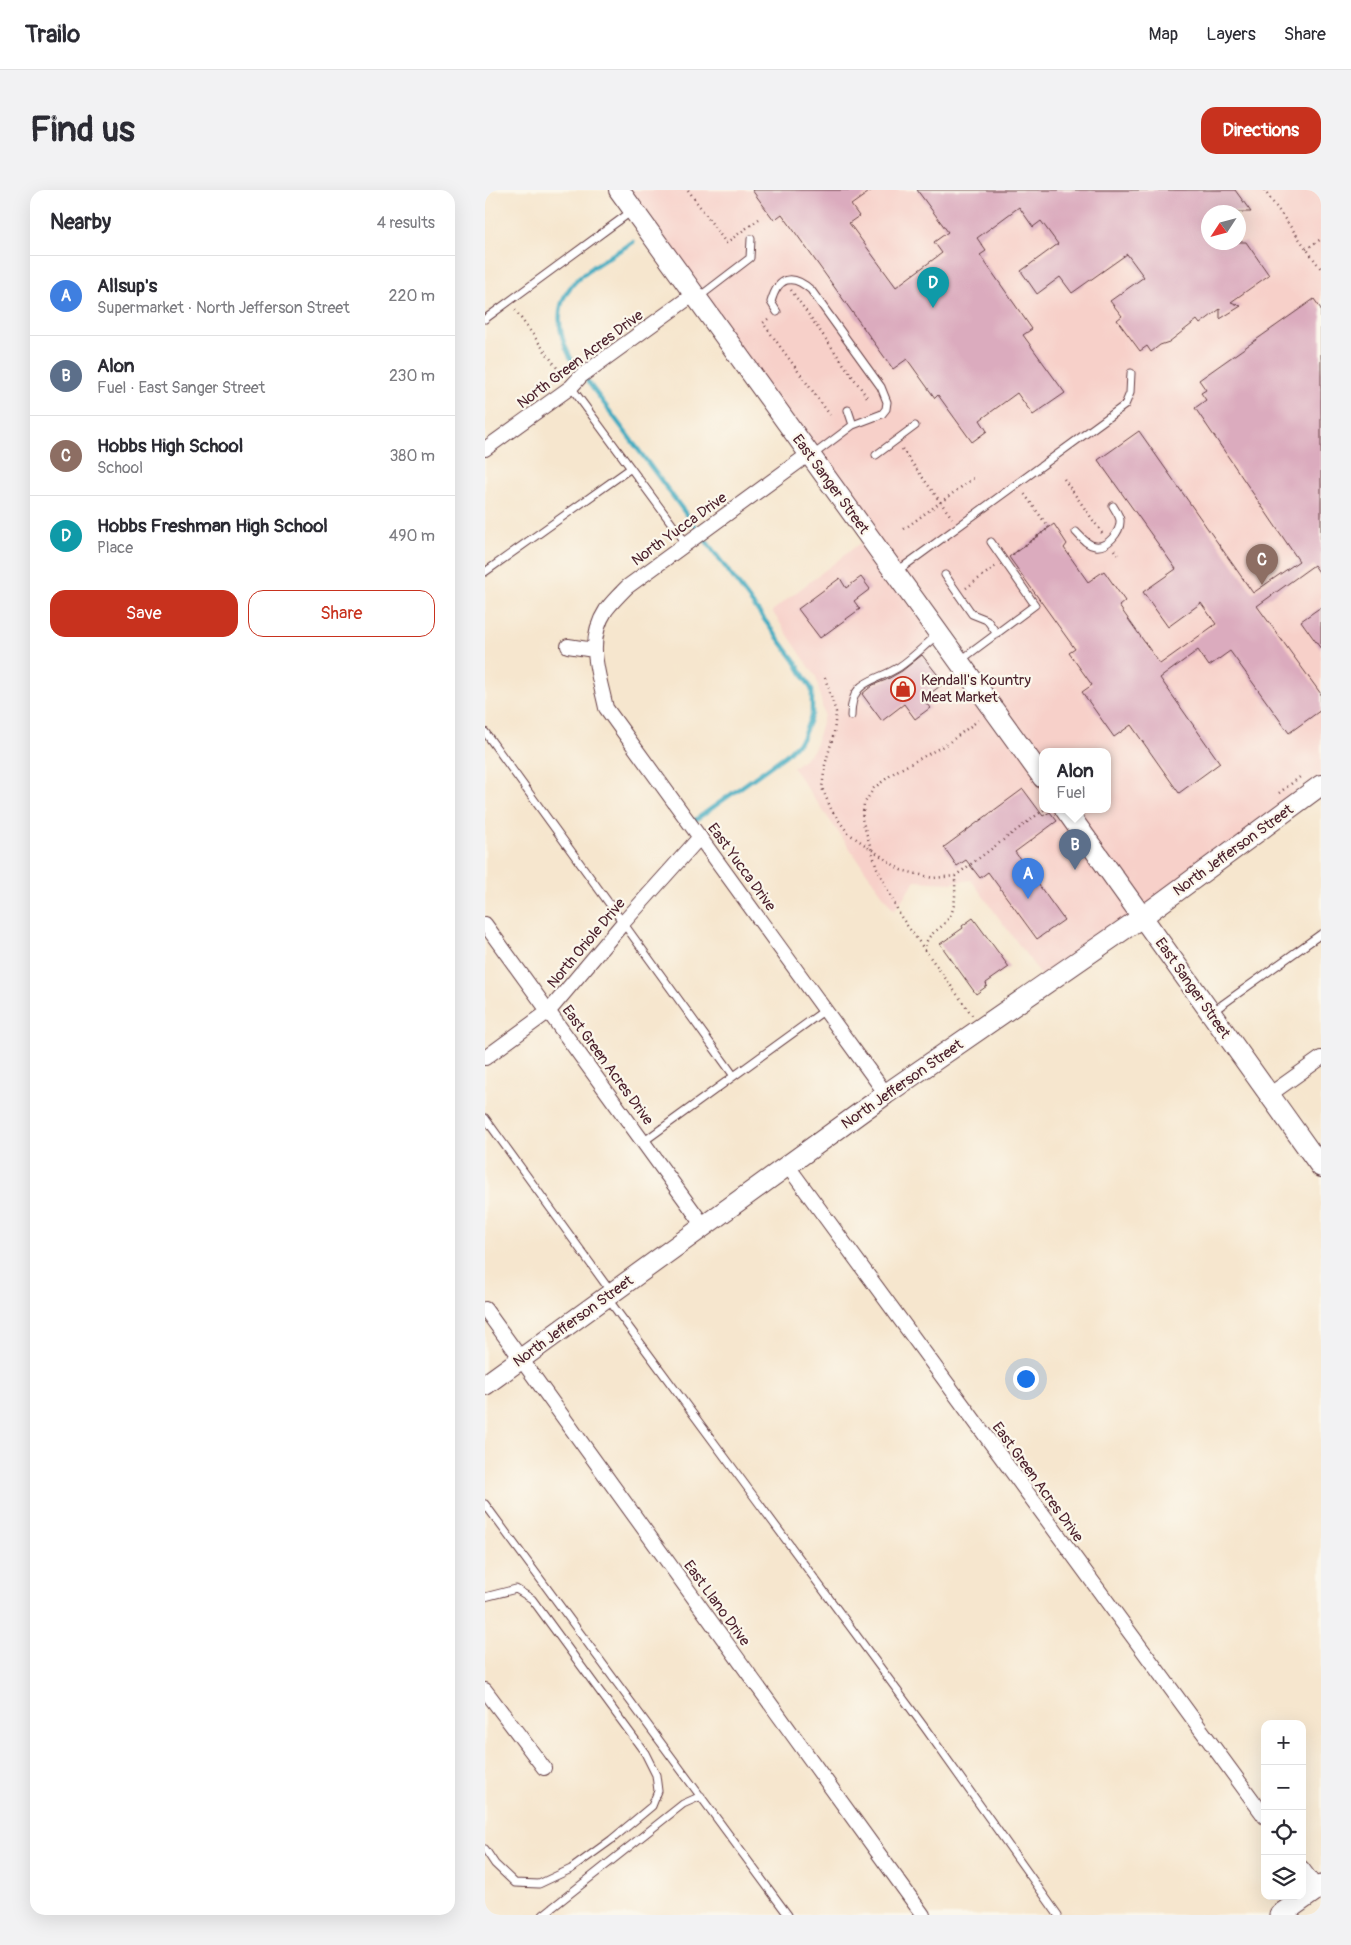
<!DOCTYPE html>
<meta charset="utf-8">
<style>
body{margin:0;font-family:Pangolin,sans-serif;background:#f2f2f3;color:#2b2b33}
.controls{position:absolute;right:15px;bottom:15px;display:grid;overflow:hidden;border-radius:10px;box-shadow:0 5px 20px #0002}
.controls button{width:45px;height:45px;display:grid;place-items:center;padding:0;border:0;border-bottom:1px solid #e1e1e2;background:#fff;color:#2b2b33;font:25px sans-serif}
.compass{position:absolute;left:716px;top:15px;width:45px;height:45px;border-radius:50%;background:#fff;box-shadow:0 5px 20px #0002;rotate:234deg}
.you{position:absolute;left:540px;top:1188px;width:18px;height:18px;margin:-12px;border:4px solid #fff;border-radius:50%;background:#1a73e8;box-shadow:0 0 0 8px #1a73e833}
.badge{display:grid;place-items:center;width:32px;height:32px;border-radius:50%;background:#c8321e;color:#fff;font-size:16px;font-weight:700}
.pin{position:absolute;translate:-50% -41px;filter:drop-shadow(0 1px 2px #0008)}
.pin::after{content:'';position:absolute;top:26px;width:18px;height:15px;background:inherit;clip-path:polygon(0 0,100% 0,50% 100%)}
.popup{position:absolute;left:554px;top:558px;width:72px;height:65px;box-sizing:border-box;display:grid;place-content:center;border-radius:10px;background:#fff;filter:drop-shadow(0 1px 4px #0005);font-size:16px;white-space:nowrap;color:#7c7c81}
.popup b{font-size:19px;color:#2b2b33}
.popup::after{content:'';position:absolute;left:50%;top:100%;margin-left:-10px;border:10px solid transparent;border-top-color:#fff}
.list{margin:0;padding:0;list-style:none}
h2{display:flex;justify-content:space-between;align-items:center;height:65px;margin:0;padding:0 20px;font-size:21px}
h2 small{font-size:16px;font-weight:400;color:#7c7c81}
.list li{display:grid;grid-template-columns:32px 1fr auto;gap:15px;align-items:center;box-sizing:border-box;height:80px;padding:0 20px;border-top:1px solid #e1e1e2}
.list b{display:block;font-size:19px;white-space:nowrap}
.list p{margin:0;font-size:16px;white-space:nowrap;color:#7c7c81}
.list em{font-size:16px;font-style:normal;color:#7c7c81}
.actions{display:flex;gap:10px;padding:15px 20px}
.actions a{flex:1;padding:11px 0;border:1px solid #c8321e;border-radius:15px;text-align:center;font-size:18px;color:#c8321e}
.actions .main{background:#c8321e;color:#fff}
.icon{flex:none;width:28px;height:28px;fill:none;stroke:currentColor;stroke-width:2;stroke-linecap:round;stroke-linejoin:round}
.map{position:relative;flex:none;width:836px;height:1725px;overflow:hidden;border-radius:15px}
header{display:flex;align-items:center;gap:30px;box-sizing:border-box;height:70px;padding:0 25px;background:#fff;border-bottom:1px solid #e1e1e2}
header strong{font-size:24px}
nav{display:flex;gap:28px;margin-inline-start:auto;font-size:18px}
.intro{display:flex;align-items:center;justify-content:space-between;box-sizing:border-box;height:120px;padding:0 30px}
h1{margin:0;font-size:35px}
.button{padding:12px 22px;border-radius:15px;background:#c8321e;color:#fff;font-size:18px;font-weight:700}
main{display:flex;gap:30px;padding:0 30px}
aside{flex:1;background:#fff;border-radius:15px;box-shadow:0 5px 20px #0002}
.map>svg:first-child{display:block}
</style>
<header>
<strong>Trailo</strong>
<nav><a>Map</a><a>Layers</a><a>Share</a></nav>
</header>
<div class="intro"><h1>Find us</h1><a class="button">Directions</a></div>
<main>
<aside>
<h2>Nearby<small>4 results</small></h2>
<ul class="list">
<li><span class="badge" style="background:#3f7fe0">A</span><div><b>Allsup's</b><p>Supermarket · North Jefferson Street</p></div><em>220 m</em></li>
<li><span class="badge" style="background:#5c6f8a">B</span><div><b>Alon</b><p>Fuel · East Sanger Street</p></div><em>230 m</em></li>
<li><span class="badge" style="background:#8d6e63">C</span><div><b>Hobbs High School</b><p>School</p></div><em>380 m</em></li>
<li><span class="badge" style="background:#0f9aa8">D</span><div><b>Hobbs Freshman High School</b><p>Place</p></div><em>490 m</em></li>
</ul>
<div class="actions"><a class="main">Save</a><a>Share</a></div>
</aside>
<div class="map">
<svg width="836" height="1725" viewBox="0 0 836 1725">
<rect width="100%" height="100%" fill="#fbf7ec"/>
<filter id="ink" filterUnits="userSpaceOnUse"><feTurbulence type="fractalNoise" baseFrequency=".02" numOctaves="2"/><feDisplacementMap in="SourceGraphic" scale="10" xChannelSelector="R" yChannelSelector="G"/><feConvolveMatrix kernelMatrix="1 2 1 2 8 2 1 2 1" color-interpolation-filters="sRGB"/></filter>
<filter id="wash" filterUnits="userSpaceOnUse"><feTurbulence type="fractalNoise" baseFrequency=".0096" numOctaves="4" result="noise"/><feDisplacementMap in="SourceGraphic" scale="20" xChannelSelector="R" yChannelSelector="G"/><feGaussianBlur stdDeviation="1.12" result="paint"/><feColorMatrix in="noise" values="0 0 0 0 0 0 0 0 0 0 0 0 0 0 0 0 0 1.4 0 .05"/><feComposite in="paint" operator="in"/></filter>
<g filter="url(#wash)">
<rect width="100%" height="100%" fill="#f6e6ce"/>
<path fill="#f7d0c9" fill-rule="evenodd" d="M134,0H836V597L562,793L486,690L465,693L430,691L409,721L308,578L329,560L339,525L331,487L287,421L383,347ZM724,22H754V52H724ZM558,561H622V619H558Z"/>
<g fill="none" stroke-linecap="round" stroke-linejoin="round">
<path stroke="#41aac0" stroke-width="4.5" d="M148,52C99,83 52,101 86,169L310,471L327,500V524L317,549L301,565L206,633"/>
</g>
<g id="blocks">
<path fill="#dbabbe" d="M267,0H387L366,15L374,26L364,33L411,97L457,63L449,52L463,42L432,0H750L766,22H724V52H761L784,85L746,112L756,116L735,129V119L715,134L712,130L684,152L675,155L666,162L662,156L655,161L632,130L637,126L625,111L659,87L642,64L587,103L575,87L552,104L536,81L573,54L556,31L548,37L534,17L492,48L501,61L495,65L547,139L538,145L580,203L548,225L532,203L495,230L502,241L487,252L453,205L450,208L422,169L408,179L297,24L289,30Z
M829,109L836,119V385L829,375L772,416L836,504V520L804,543L745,461L724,476L713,460L675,488L735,573L694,603L646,535L629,547L597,502L607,495L584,463L590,459L524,367L569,334L582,354L579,358L603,392L619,381L640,411L634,416L675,474L731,434L716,413L683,437L658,402L691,379L613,270L654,241L768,403L814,371L710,218L721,210L716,203L721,200L714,190Z
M376,387L385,399L369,411L375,419L335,448L313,419L355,388L361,398Z
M836,417V459L816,431Z
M437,465L459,493L438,509L445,518L430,529L419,514L397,531L377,504L388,495L401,490L417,481Z
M538,599L558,626L565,622L572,631L530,662L579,730L552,749L503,682L495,688L481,670L472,676L459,657Z
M488,728L524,777L501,793L502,796L491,804L455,754L478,738L477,736Z"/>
</g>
</g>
<g filter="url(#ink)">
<use href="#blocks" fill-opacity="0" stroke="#643d43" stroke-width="1"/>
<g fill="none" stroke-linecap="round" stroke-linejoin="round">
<defs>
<path id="lane" d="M214,107L265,68L266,49
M292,122L286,112C293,87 307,83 326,100L396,197L402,212L401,219L397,224L368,235L328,265
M0,129L147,21
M86,197L201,353
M363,220L368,235
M391,265L430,236
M591,342C596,347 602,355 610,356C622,358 636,342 635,330C634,325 631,321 628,316
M0,382L146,278
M411,382L640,215L645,203L646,183
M460,385L487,424L502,430L512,444
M476,470L550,415L506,352
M366,526C366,488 389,493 414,477C428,468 440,455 453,444
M0,542L249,886
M727,822L836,744
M0,928L126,1102
M158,952L340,820
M123,1109L440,1538L573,1725
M0,1314L303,1725
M0,1407L31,1399L47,1409L160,1563L171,1585L173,1601L167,1616L126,1650L86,1679L54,1694L30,1693L10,1674L0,1659
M58,1725L198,1614L216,1606"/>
<path id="street" d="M0,259L86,197L96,186L209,104
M324,264L142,397C135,404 127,412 121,420C100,452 114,484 121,518L401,904
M83,456L109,460
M0,734L219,1036
M0,868L64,821L138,733L215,647
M784,905L836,868
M302,975L780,1627
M0,1119L438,1725
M0,1500L59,1578
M817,1678L832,1698"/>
<path id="secondary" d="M134,0L558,588
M580,619L836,977
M0,1195L401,904L657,727L836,595"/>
<path id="primary" d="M795,1725L836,1696"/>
</defs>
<use href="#lane" stroke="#643d43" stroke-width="9"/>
<use href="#street" stroke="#643d43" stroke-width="16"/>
<use href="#secondary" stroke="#643d43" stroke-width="22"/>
<use href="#primary" stroke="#643d43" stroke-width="23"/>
<path stroke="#643d43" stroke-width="2.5" stroke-dasharray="1 4" stroke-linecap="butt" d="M203,0L241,53L274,29
M779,0L836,79
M821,59L836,49
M306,100L382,207
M30,120L78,186
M283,129L278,133L345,225
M417,259L467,328
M579,289L617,343
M419,339L490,287
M629,360L634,367
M528,364L564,338L538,302
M481,398L511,376
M340,488L351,522L349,543L340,575L337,598L347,621L363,643L416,680L448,688L470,686L560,619
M794,603L815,587
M440,761C440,742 455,742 463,729C472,717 470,700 470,686
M487,825L416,727L392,678L377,629L379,614L389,598L410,582L462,554L495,529"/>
<use href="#lane" stroke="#fff" stroke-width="7"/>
<use href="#street" stroke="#fff" stroke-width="14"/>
<use href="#secondary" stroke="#fff" stroke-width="20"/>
<use href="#primary" stroke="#fff" stroke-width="21"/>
</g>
</g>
<defs>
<symbol id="shop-ring" viewBox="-11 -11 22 22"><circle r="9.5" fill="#fbf7ec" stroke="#c8321e" stroke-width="1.5"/><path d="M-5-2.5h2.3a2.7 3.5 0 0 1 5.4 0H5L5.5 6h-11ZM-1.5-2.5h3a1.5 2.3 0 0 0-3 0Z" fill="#c8321e"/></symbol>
</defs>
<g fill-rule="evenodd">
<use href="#shop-ring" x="404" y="485" width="28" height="28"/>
</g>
<g text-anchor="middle" stroke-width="4.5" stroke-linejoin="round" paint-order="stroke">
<g font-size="15" fill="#4a1f2b" stroke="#fbf7ec">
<text transform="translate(95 169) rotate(-37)" y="5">North Green Acres Drive</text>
<text transform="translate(346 294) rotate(54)" y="5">East Sanger Street</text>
<text transform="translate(194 339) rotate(-36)" y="5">North Yucca Drive</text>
<text transform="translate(748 660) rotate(-36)" y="5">North Jefferson Street</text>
<text transform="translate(257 677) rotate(54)" y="5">East Yucca Drive</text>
<text transform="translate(101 753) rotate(-50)" y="5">North Oriole Drive</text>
<text transform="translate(708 798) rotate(55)" y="5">East Sanger Street</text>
<text transform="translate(123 875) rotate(54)" y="5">East Green Acres Drive</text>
<text transform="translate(417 894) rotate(-35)" y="5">North Jefferson Street</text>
<text transform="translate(88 1131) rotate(-36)" y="5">North Jefferson Street</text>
<text transform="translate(553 1292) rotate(54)" y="5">East Green Acres Drive</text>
<text transform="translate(232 1413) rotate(54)" y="5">East Llano Drive</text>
</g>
<g font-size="15" fill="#4a1f2b" stroke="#fbf7ec" text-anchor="start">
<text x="436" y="495">Kendall's Kountry<tspan x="436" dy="17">Meat Market</tspan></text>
</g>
</g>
</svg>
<div class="controls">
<button>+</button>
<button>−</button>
<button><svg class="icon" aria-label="locate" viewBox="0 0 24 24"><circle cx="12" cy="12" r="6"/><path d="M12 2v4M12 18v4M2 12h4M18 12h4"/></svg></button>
<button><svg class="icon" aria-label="layers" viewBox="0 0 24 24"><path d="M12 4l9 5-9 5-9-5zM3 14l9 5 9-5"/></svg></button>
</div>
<svg class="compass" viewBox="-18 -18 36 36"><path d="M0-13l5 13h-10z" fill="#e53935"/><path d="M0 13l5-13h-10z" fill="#7c7c81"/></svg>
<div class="you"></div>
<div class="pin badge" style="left:543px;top:709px;background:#3f7fe0">A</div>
<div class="pin badge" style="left:590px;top:680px;background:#5c6f8a">B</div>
<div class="popup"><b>Alon</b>Fuel</div>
<div class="pin badge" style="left:777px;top:395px;background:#8d6e63">C</div>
<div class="pin badge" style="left:448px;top:118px;background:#0f9aa8">D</div>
</div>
</main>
